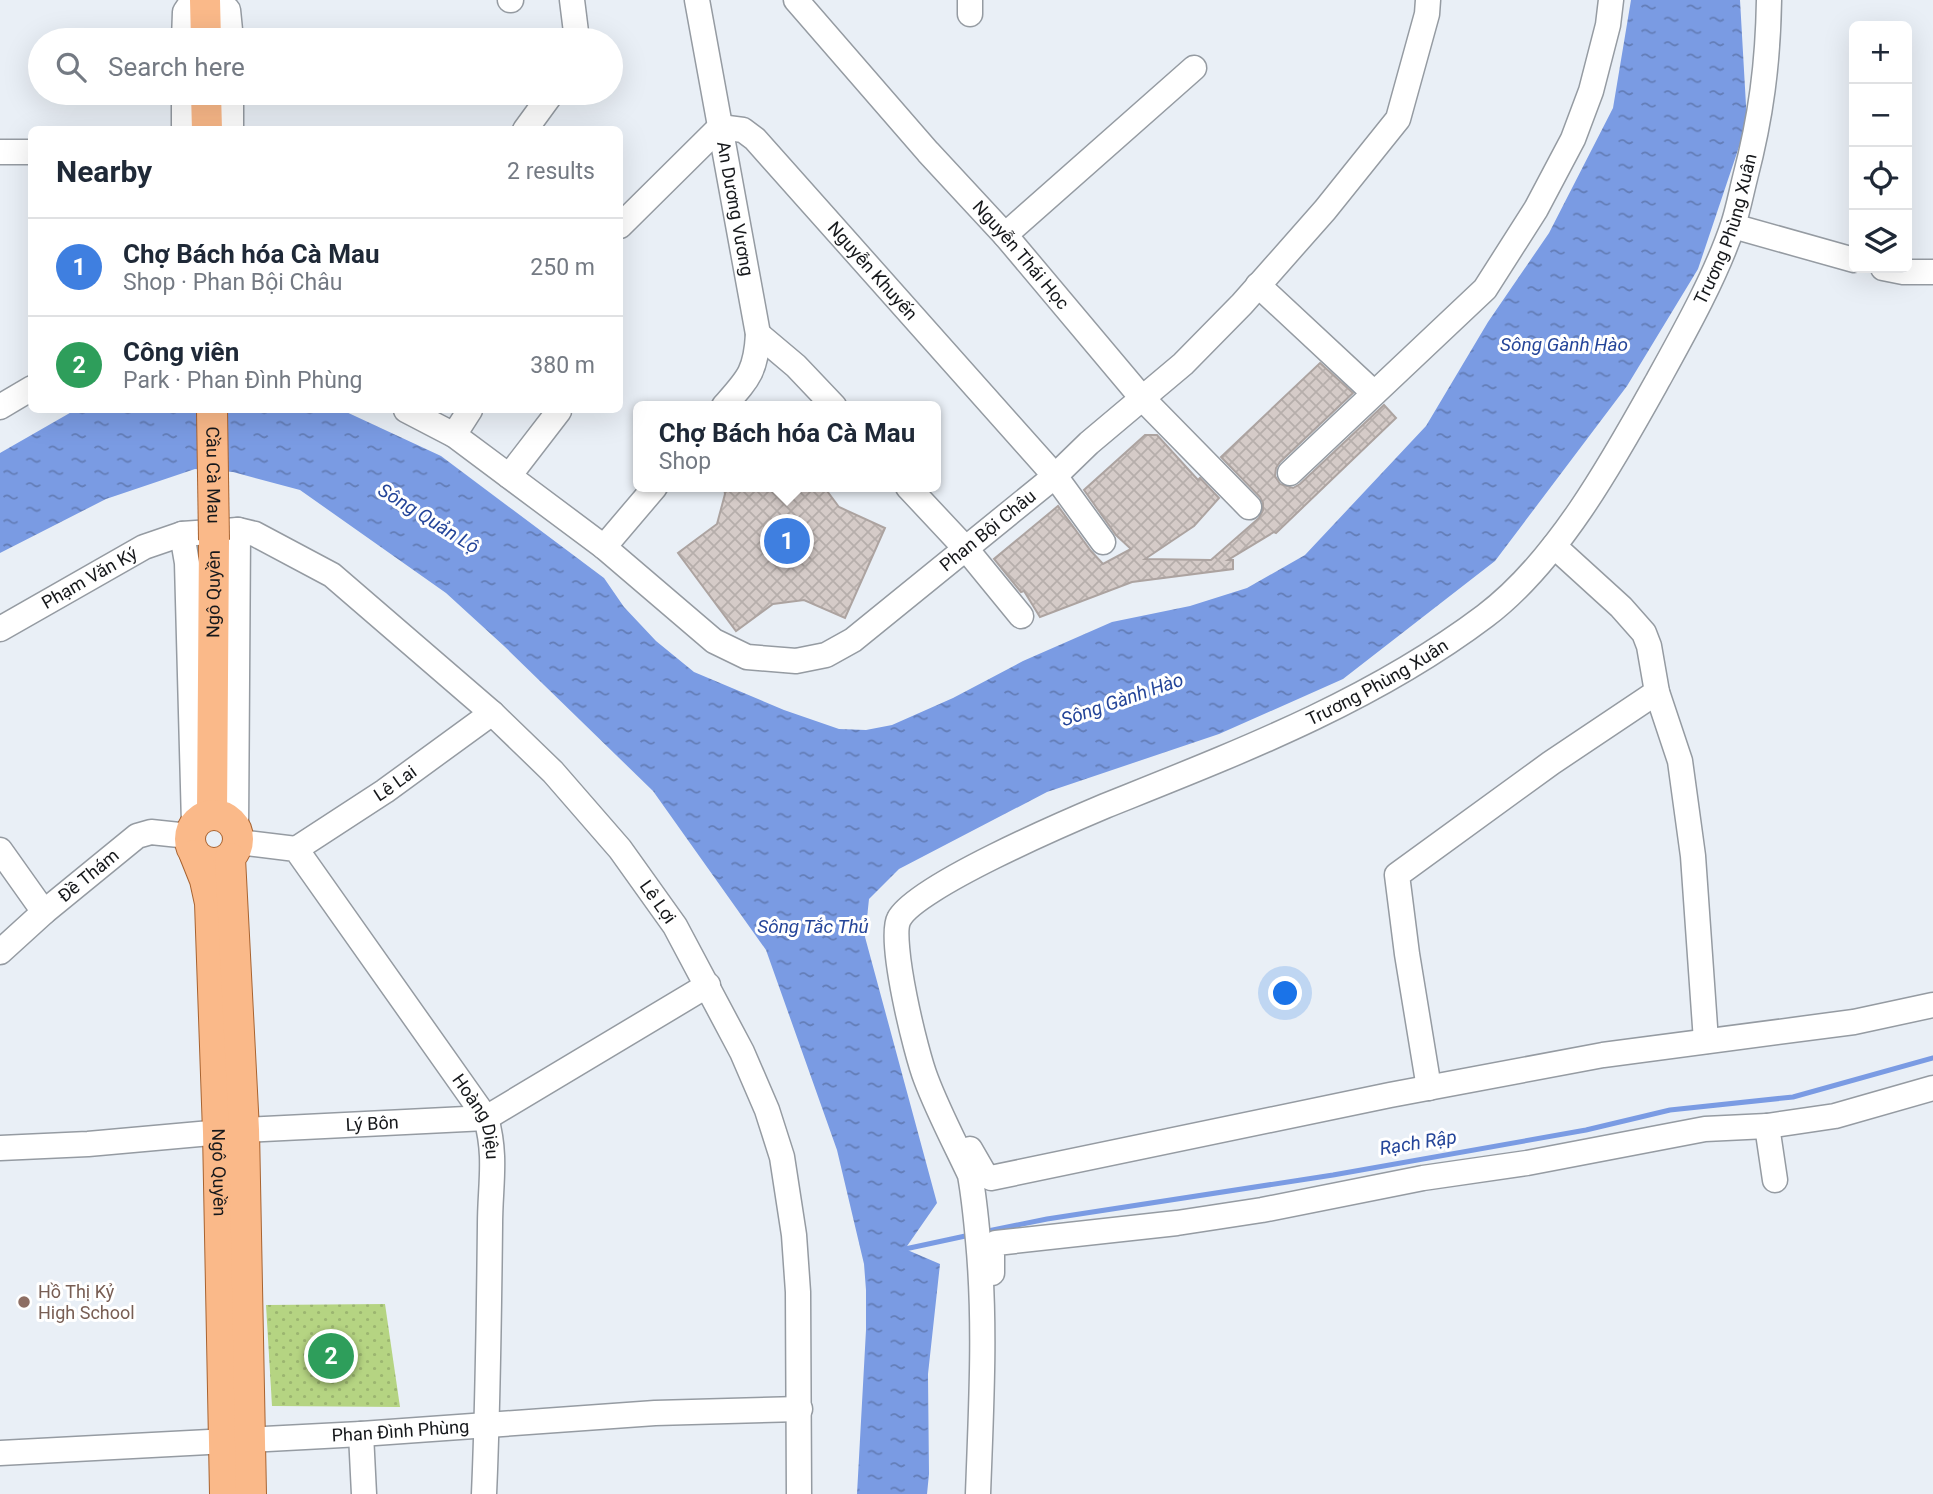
<!DOCTYPE html>
<meta charset="utf-8">
<style>
body{margin:0;font-family:Roboto,sans-serif;background:#f2f2f3;color:#1f2937}
.controls{position:absolute;right:21px;top:21px;display:grid;overflow:hidden;border-radius:10px;box-shadow:0 7px 28px #0002}
.controls button{width:63px;height:63px;display:grid;place-items:center;padding:0;border:0;border-bottom:2px solid #e0e1e3;background:#fff;color:#1f2937;font:35px sans-serif}
.you{position:absolute;left:1286px;top:994px;width:24px;height:24px;margin:-18px;border:5px solid #fff;border-radius:50%;background:#1a73e8;box-shadow:0 0 0 10px #1a73e833}
.badge{display:grid;place-items:center;width:46px;height:46px;border-radius:50%;background:#1280a9;color:#fff;font-size:23px;font-weight:700}
.pin{position:absolute;translate:-50% -50%;border:4px solid #fff;box-shadow:0 2px 7px #0006}
.popup{position:absolute;left:633px;top:401px;width:308px;height:91px;box-sizing:border-box;display:grid;place-content:center;border-radius:10px;background:#fff;filter:drop-shadow(0 2px 5px #0005);font-size:23px;white-space:nowrap;color:#747a83}
.popup b{font-size:26px;color:#1f2937}
.popup::after{content:'';position:absolute;left:50%;top:100%;margin-left:-14px;border:14px solid transparent;border-top-color:#fff}
.list{margin:0;padding:0;list-style:none}
h2{display:flex;justify-content:space-between;align-items:center;height:91px;margin:0;padding:0 28px;font-size:30px}
h2 small{font-size:23px;font-weight:400;color:#747a83}
.list li{display:grid;grid-template-columns:46px 1fr auto;gap:21px;align-items:center;box-sizing:border-box;height:98px;padding:0 28px;border-top:2px solid #e0e1e3}
.list b{display:block;font-size:26px;white-space:nowrap}
.list p{margin:0;font-size:23px;white-space:nowrap;color:#747a83}
.list em{font-size:23px;font-style:normal;color:#747a83}
.icon{flex:none;width:38px;height:38px;fill:none;stroke:currentColor;stroke-width:2;stroke-linecap:round;stroke-linejoin:round}
.map{position:relative;flex:none;width:1933px;height:1494px;overflow:hidden}
.search{position:absolute;background:#fff;box-shadow:0 7px 28px #0002;left:28px;top:28px;width:595px;height:77px;display:flex;align-items:center;gap:18px;box-sizing:border-box;padding:0 24px;border-radius:38px;color:#747a83;font-size:26px}
.panel{position:absolute;background:#fff;box-shadow:0 7px 28px #0002;left:28px;top:126px;width:595px;height:287px;border-radius:10px}
.map>svg:first-child{display:block}
</style>
<div class="map">
<svg width="1933" height="1494" viewBox="0 0 1933 1494">
<defs>
<pattern id="park-dots" width="8" height="8" patternUnits="userSpaceOnUse" patternTransform="scale(1.75)"><rect width="8" height="8" fill="#b5d482"/><path d="M2 2h.1M6 6h.1" fill="none" stroke="#9bb570" stroke-width="1.8" stroke-linecap="round"/></pattern>
<pattern id="water-ripples" width="26" height="14" patternUnits="userSpaceOnUse" patternTransform="scale(1.75)"><rect width="26" height="14" fill="#7a9be3"/><path d="M2 4q2-2 4 0t4 0M15 11q2-2 4 0t4 0" fill="none" stroke="#637db7"/></pattern>
<pattern id="building-cross-hatch" width="8" height="8" patternUnits="userSpaceOnUse" patternTransform="scale(1.75)"><rect width="8" height="8" fill="#d5cbc8"/><path d="M0 0l8 8M0 8l8-8" fill="none" stroke="#b6aeab"/></pattern>
</defs>
<rect width="100%" height="100%" fill="#e9eff6"/>
<path fill="url(#park-dots)" d="M385,1304L400,1407L272,1406L266,1305Z"/>
<path fill="url(#water-ripples)" d="M1631,0H1740L1747,123L1698,269L1627,386L1495,561L1343,679L1219,734L1047,792L899,869L869,899L865,937L937,1203L905,1249L940,1264L928,1374L929,1474L927,1494H857L866,1330V1290L864,1264L837,1150L766,950L653,791L504,646L446,593L300,490L233,472L195,469L106,499L0,553V453L75,410H342L441,456L604,578L624,607L656,641L694,672L784,710L839,729L866,730L892,725L953,698L1023,661L1112,622L1190,606L1247,588L1305,555L1426,426L1488,322L1549,233L1613,108Z"/>
<g fill="none" stroke-linecap="round" stroke-linejoin="round">
<path stroke="#7a9be3" stroke-width="5" d="M983,1232L1047,1219L1333,1175L1586,1130L1670,1110L1793,1097L1933,1058
M905,1249L970,1235"/>
</g>
<path fill="url(#building-cross-hatch)" stroke="#aca3a0" stroke-width="2" d="M1320,363L1353,393L1280,462L1276,468L1275,476L1280,484L1293,488L1300,484L1384,405L1396,418L1276,533L1274,532L1228,560H1233V569L1132,582L1040,617L1024,591L1021,592L994,559L1058,506L1091,551L1103,564L1131,549L1116,535L1084,490L1145,435H1157L1198,480L1200,478L1219,498L1194,526L1145,559L1211,560L1259,518L1263,510V503L1260,497L1221,457Z
M724,487H824L839,507L885,528L845,618L804,600L773,604L736,631L678,553L717,524L725,494Z"/>
<g fill="none" stroke-linecap="round" stroke-linejoin="round">
<defs>
<g id="minor">
<path d="M218,0L228,10L231,40"/>
<path d="M510,0H511"/>
<path d="M572,0L577,40"/>
<path id="s1" d="M697,0L758,334C756,372 748,379 724,406"/>
<path id="s2" d="M796,0L928,152L1005,235L1142,398L1249,507"/>
<path d="M970,0V14"/>
<path d="M184,40L185,12L193,0"/>
<path d="M231,93V130"/>
<path id="s3" d="M720,127L743,130L755,139L1055,476L1103,542"/>
<path d="M184,130V93"/>
<path d="M525,130L552,93"/>
<path d="M0,152H32"/>
<path d="M620,226L720,127"/>
<path d="M1733,226L1854,260"/>
<path d="M1005,235L1194,68"/>
<path d="M1883,268L1903,272H1933"/>
<path d="M1258,285L1374,393"/>
<path d="M758,334L796,366L834,406"/>
<path d="M0,407L32,388"/>
<path id="s4" d="M406,410L454,435L604,547L714,641L747,657L796,661L826,655L853,640L1055,476L1089,443L1183,364L1242,304L1325,210L1398,119L1427,14L1428,0"/>
<path d="M454,435L470,410"/>
<path d="M1290,473L1485,289L1536,209L1573,139L1591,91L1608,25L1611,0"/>
<path d="M509,476L559,411"/>
<path d="M908,487L967,550L1021,616"/>
<path d="M182,534L187,563L194,824"/>
<path d="M1554,546L1621,607L1644,633L1649,646L1657,692L1680,761L1693,856L1706,1041"/>
<path d="M604,547L655,487"/>
<path id="s5" d="M0,629L144,547L182,534L238,530L255,534L332,575L492,713L553,772L620,849L675,926L742,1052L767,1110L782,1157L794,1235L798,1292L799,1494"/>
<path d="M236,829L238,530"/>
<path id="s6" d="M238,842L296,849L486,1118C497,1157 490,1185 490,1225C489,1315 488,1404 484,1494"/>
<path id="s7" d="M296,849L385,791L492,713"/>
<path d="M0,850L44,912"/>
<path id="s8" d="M0,952L44,912L137,836L151,832L189,836"/>
<path d="M1429,1088L1407,954L1397,875L1551,763L1657,692"/>
<path d="M1767,1126L1775,1180"/>
<path id="s9" d="M0,1148L88,1144L244,1130L486,1118L708,985"/>
<path d="M970,1149L985,1175L991,1178L1390,1095L1603,1055L1854,1022L1933,1005"/>
<path d="M992,1273V1249L996,1243L1177,1223L1262,1210L1423,1178L1527,1163L1705,1129L1767,1126L1835,1116L1933,1088"/>
<path d="M361,1434L364,1494"/>
<path id="s10" d="M0,1453L361,1434L655,1413L800,1409"/>
<path id="s11" d="M978,1494C981,1409 986,1324 978,1240C976,1218 974,1197 970,1175C955,1143 938,1111 926,1079C916,1054 888,939 899,919C915,887 1067,822 1105,806C1237,753 1371,702 1485,616C1558,561 1614,459 1658,380C1684,333 1716,276 1733,225C1738,210 1741,194 1745,178C1761,117 1768,63 1769,0"/>
</g>
<g id="major">
<path d="M205,0L206,40"/>
<path d="M206,93L207,130"/>
<path id="s12" d="M212,814L214,540"/>
<circle cx="214" cy="839" r="24"/>
<path id="s13" d="M195,855L205,880L210,903L218,1132L225,1494"/>
<path d="M230,858L244,1130L251,1494"/>
</g>
</defs>
<use href="#minor" stroke="#959ba2" stroke-width="27"/>
<use href="#major" stroke="#a86330" stroke-width="32"/>
<use href="#minor" stroke="#fff" stroke-width="24"/>
<use href="#major" stroke="#fab989" stroke-width="30"/>
<defs>
<g id="major-bridge">
<path id="s14" d="M212,410L214,540"/>
</g>
</defs>
<use href="#major-bridge" stroke="#a86330" stroke-width="32" stroke-linecap="butt"/>
<use href="#major-bridge" stroke="#fab989" stroke-width="30"/>
</g>
<circle fill="#8d6e63" stroke="#fff" stroke-width="2.5" cx="24" cy="1302" r="7"/>
<g text-anchor="middle" stroke-width="6" stroke-linejoin="round" paint-order="stroke">
<g font-size="18" fill="#16181b" stroke="#fff">
<text dy="6" stroke="none"><textPath href="#s1" startOffset="212">An Dương Vương</textPath></text>
<text dy="6" stroke="none"><textPath href="#s11" startOffset="1713">Trương Phùng Xuân</textPath></text>
<text dy="6" stroke="none"><textPath href="#s2" startOffset="340">Nguyễn Thái Học</textPath></text>
<text dy="6" stroke="none"><textPath href="#s3" startOffset="215">Nguyễn Khuyến</textPath></text>
<text dy="6" stroke="none"><textPath href="#s14" startOffset="65">Cầu Cà Mau</textPath></text>
<text dy="6" stroke="none"><textPath href="#s4" startOffset="707">Phan Bội Châu</textPath></text>
<text dy="6" stroke="none"><textPath href="#s5" startOffset="103">Phạm Văn Ký</textPath></text>
<text dy="6" stroke="none"><textPath href="#s12" startOffset="220">Ngô Quyền</textPath></text>
<text dy="6" stroke="none"><textPath href="#s11" startOffset="1125">Trương Phùng Xuân</textPath></text>
<text dy="6" stroke="none"><textPath href="#s7" startOffset="119">Lê Lai</textPath></text>
<text dy="6" stroke="none"><textPath href="#s8" startOffset="117">Đề Thám</textPath></text>
<text dy="6" stroke="none"><textPath href="#s5" startOffset="830">Lê Lợi</textPath></text>
<text dy="6" stroke="none"><textPath href="#s6" startOffset="383">Hoàng Diệu</textPath></text>
<text dy="6" stroke="none"><textPath href="#s9" startOffset="373">Lý Bôn</textPath></text>
<text dy="6" stroke="none"><textPath href="#s13" startOffset="320">Ngô Quyền</textPath></text>
<text dy="6" stroke="none"><textPath href="#s10" startOffset="401">Phan Đình Phùng</textPath></text>
</g>
<g font-size="18" fill="#785e54" stroke="#fff" text-anchor="start">
<text x="38" y="1298">Hồ Thị Kỷ<tspan x="38" dy="21">High School</tspan></text>
</g>
<g font-size="19" font-style="italic" fill="#244599" stroke="#fff">
<text x="1564" y="351">Sông Gành Hào</text>
<text transform="translate(429 518) rotate(32)" y="7">Sông Quản Lộ</text>
<text transform="translate(1122 699) rotate(-19)" y="7">Sông Gành Hào</text>
<text x="813" y="933">Sông Tắc Thủ</text>
<text transform="translate(1418 1142) rotate(-9)" y="7">Rạch Rập</text>
</g>
</g>
</svg>
<div class="controls">
<button>+</button>
<button>−</button>
<button><svg class="icon" aria-label="locate" viewBox="0 0 24 24"><circle cx="12" cy="12" r="6"/><path d="M12 2v4M12 18v4M2 12h4M18 12h4"/></svg></button>
<button><svg class="icon" aria-label="layers" viewBox="0 0 24 24"><path d="M12 4l9 5-9 5-9-5zM3 14l9 5 9-5"/></svg></button>
</div>
<div class="you"></div>
<div class="pin badge" style="left:787px;top:541px;background:#3f7fe0">1</div>
<div class="popup"><b>Chợ Bách hóa Cà Mau</b>Shop</div>
<div class="pin badge" style="left:331px;top:1356px;background:#2e9e5b">2</div>
<div class="search"><svg class="icon" aria-label="search" viewBox="0 0 24 24"><circle cx="10" cy="10" r="6"/><path d="M15 15l6 6"/></svg>Search here</div>
<section class="panel">
<h2>Nearby<small>2 results</small></h2>
<ul class="list">
<li><span class="badge" style="background:#3f7fe0">1</span><div><b>Chợ Bách hóa Cà Mau</b><p>Shop · Phan Bội Châu</p></div><em>250 m</em></li>
<li><span class="badge" style="background:#2e9e5b">2</span><div><b>Công viên</b><p>Park · Phan Đình Phùng</p></div><em>380 m</em></li>
</ul>
</section>
</div>
